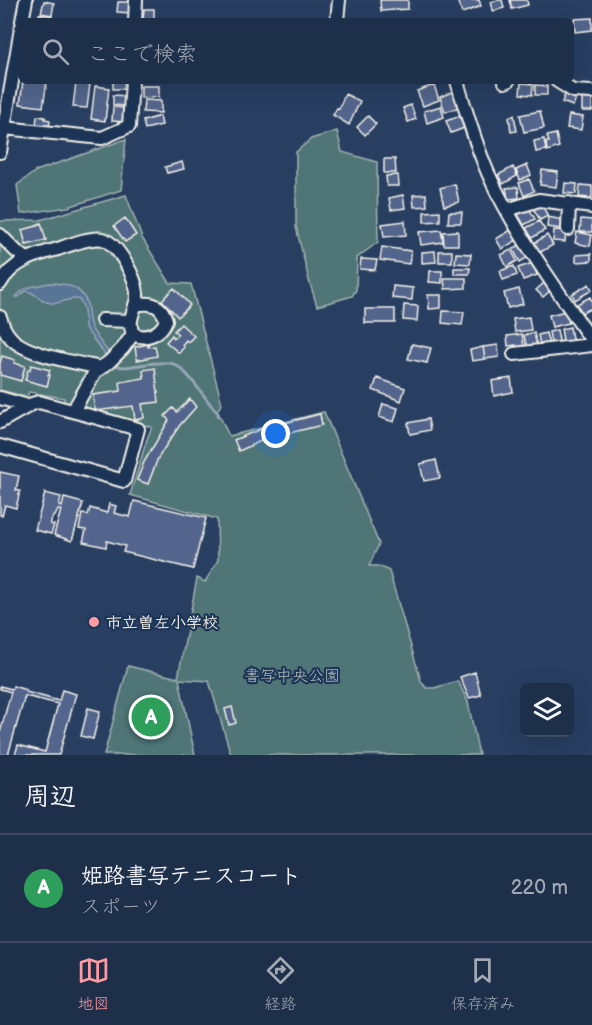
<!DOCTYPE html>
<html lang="ja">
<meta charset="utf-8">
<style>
body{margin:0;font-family:"Balsamiq Sans","Klee One",sans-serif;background:#263751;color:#f1f3f6}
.controls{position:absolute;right:18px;bottom:18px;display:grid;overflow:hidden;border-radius:9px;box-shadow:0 6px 24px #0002}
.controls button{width:54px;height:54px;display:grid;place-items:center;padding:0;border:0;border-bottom:2px solid #3c4a62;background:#1e2f4a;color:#f1f3f6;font:30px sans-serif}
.you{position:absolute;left:276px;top:434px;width:21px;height:21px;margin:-15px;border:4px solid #fff;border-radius:50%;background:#1a73e8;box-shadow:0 0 0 9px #1a73e833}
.badge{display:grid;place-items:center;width:39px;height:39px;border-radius:50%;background:#ff9aa2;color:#fff;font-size:20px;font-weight:700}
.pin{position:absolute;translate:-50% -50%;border:3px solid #fff;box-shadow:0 2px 6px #0006}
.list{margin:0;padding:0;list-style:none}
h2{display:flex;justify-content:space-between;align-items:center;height:78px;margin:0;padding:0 24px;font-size:26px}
h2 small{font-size:20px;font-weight:400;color:#a1a9b5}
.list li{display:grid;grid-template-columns:39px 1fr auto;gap:18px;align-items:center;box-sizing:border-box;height:108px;padding:0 24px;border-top:2px solid #3c4a62}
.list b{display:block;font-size:22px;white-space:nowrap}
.list p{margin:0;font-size:20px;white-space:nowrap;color:#a1a9b5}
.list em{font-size:20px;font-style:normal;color:#a1a9b5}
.icon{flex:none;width:33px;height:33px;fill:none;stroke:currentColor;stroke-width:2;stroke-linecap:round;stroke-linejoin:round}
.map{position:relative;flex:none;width:592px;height:755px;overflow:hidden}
.search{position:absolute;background:#1e2f4a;box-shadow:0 6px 24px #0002;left:18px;right:18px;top:18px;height:66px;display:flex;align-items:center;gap:15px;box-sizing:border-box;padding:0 21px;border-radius:9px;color:#a1a9b5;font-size:22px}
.sheet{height:186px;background:#1e2f4a}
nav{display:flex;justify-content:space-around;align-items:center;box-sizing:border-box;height:84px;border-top:2px solid #3c4a62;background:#1e2f4a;font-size:16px;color:#a1a9b5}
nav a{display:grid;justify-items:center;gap:3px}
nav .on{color:#ff9aa2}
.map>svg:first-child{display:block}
</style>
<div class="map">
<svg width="592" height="755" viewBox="0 0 592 755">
<rect width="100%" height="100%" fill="#283f62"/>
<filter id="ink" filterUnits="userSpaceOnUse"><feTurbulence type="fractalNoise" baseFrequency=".0167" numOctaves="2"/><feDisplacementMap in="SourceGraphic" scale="12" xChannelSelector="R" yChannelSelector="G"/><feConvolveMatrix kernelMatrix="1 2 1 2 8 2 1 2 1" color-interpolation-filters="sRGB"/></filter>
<g filter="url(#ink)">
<path fill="#507476" stroke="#a2b2af" stroke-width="1.5" d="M337,131L342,152L377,162L378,242L357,258L356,290L352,296L317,306L309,280L296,227V152L311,139Z
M126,139L121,190L68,207L21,214L17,185L36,171Z
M126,195L142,238L170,283L191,284L222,404L217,410L229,436L324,412L379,544L369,566H379L389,571L421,681L426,688H434L458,681L468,702L479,755H231L209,681L179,679L195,755H104L128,666L178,678L197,578L205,582L218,560L217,519L130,495L147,439L152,427L64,405V398L29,392L27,397L0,390V221L40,220Z"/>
<path fill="#587596" stroke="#96a7b7" stroke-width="1.5" d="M49,283C65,283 82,286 87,304C89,312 88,320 91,327C97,340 108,351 116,362L112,364L85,328L84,309L80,300C70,296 63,304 52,303C40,302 36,292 26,291L19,297H16C24,286 36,286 49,283Z"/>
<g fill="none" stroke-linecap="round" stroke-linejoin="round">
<path stroke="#96a7b7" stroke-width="3" d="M114,363L118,366L123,367C138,366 155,361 170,363C186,365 206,402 218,413V416"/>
</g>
<path fill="#52658c" stroke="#f4f1e8" stroke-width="1.5" d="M380,0H408V9L381,11Z
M457,0H479L481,6L462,13Z
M498,0H502L504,8L493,11L491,2Z
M510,0H527L528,5L512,9Z
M44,1L54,3L52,15L41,13Z
M118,2H132L131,13L117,12Z
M144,9H154V21H143Z
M39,14L52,16L51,21H30L31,18L38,20Z
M592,18V30L575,32L574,19Z
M23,81H47L43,107L20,104Z
M113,81H127L126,89H113Z
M76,82L90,84L87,108L73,107Z
M521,83L533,84L532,95L520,94Z
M434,85L439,100L423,106L417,91Z
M535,85L547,86V95H535Z
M95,86L109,88L105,121L91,119Z
M141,86H159V97L141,98Z
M454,91L460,107L445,112L440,97Z
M566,92L577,96L573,106L562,102Z
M345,94L360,101L349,125L333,115L337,108L339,109Z
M113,95L127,96L126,106L113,105Z
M582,97H592V111H582Z
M144,100L161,101V113L143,112Z
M411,105L416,119L408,122L403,108Z
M441,106L444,117L427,123L424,111Z
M113,107L127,108L126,122L112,121Z
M540,111L544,128L524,132L520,115Z
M463,115L467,127L451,133L446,121Z
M514,115L517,131L511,132L509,117Z
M569,115L583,117L581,130L567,128Z
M37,116L45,117V119L50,120L49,128L36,126Z
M160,116L162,125L145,129L143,121Z
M368,116L376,124L365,135L357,127Z
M556,134L559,147L547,151L546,142H549L547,136Z
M544,139L546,150L536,152L534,141Z
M384,159H395L396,173H384Z
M182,162L184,169L167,173L165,167Z
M527,165L531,175L520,180L516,170Z
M513,167L517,176L503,184L498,175Z
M542,170L558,172L556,187L540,185Z
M398,175L399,186H387L386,176Z
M529,179L534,191L524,196L519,183Z
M565,183L577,184L576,194L564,193Z
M455,184L459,202L444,206L440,188Z
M580,185L592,186V198L579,197Z
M518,187L519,198L508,199L506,188Z
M426,194L427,206L414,207L413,195Z
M403,195L405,208L391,210L389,198Z
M541,204L548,216L540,220L533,208Z
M527,205L535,219L524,225L516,211Z
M440,211V221L424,222V212Z
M449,212H462L461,223H448Z
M548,217L563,220L562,229L547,227Z
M125,218L136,235L125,242L114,226Z
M581,219L592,220V232H580Z
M405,221L406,235L384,237L382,224Z
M539,221L545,230L532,238L526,228Z
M41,223L46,240L26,245L22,230L37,226L36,225Z
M441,230L443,242L421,245L419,232Z
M511,230L517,240L502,249L496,239Z
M554,230L566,231L565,242L553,241Z
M458,231V245H444L443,232Z
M577,232L592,235L590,246L575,243Z
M547,235L553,245L539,253L534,243Z
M521,244L528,257L520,262L513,249Z
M382,247L411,251L409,264L380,260Z
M511,250L517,261L507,267L501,255Z
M435,251L436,262L422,263V252Z
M439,251H452V262H439Z
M456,253L471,254L470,264L455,263Z
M591,254V261L576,262V255Z
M361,259L377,260L375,270L360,269Z
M533,263L537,275L523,280L518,268Z
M514,266L517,275L503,280L500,271Z
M454,268H470L469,274H454Z
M430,271H442V283L429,282Z
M444,278H466V288L445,289Z
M544,283L551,290L543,297L536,290Z
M589,284L592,290L575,300L572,294Z
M393,286L413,288L412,300L392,298Z
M174,288L190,305L178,317L162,300Z
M519,289L523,304L508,308L504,293Z
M428,295H441V308L429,309Z
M590,297L592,301V308L582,313L577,304Z
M404,305L418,306L417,321L403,320Z
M365,309H395V323H365Z
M443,311L464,312L462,325L442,323Z
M566,311L569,323L552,327L549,315Z
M529,317L531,330L515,332L513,319Z
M181,324L194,336L188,342L186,340L182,345L184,347L179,353L166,342L172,335L174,338L178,334L174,331Z
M570,327L573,344L564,346L561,329Z
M557,330L560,346L552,348L549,332Z
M534,333L537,346L527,348L524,335Z
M546,333L550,348L541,350L538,335Z
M522,334L524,347L517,348L516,345L508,346L507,336Z
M148,344V347L155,346L157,356L137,360L135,347Z
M412,344L431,348L427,363L408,359Z
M498,345L499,357L485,359L483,347Z
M483,347L485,359L472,361L470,350Z
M2,356L15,360L14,363L25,366L21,381L0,375V363Z
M31,365L50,370L48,375H50L47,386L25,380L28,370H30Z
M155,368L159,402L142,404L144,418L135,420L133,406L95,411L93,395L121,391L120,382L144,378L143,370Z
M377,378L405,388L401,401L373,390Z
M511,378L513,392L494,396L492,381Z
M190,399L196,407L180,425L165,447L158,458L148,484L137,480L144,462L169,420L165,416L173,408L177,412Z
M383,404L398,408L394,422L379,417Z
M320,414L322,425L265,439L239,451L234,440L261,429Z
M428,419L430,430L410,434L408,423Z
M436,460L440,478L424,481L420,464Z
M0,472L19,476L16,490L20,491L16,508L5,505L2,516L0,515Z
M45,493L61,497L59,506L62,507L64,498L83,503L72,541L54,535L61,510H58L55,516H53L50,524L54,525L51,534L35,530Z
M134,501L206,518L193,569L123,552L125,546L107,541L106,547L83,542L86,530L79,529L82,514L88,515L90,508L107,513L109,504L116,506L114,513L130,517Z
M475,672L481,695L469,698L460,677Z
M0,686L12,689L13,686L26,690V692L59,701L62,690L76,694L59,755H15L18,745L45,752L58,704L25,696L8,755H0V733L11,692L0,689Z
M232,707L236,723L229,725L225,709Z
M88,708L100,711L93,739L81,736Z"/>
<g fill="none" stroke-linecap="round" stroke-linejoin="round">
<defs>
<path id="minor" d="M22,21L26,0
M135,21L136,0
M337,21L339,0
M457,81C466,112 475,143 488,173C515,233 555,286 592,341
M557,81L573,91L592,92
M505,82L508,81
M4,128L102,138L129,126L132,81
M0,152L21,28
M507,210L539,200L592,207
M568,229L569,203
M0,235L16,251L27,259
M0,284C12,262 35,255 58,249C69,245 92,236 103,239C118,244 136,278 137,293C138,309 126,317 133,334L123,348L109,362L95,372L73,411
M0,317C2,324 6,333 11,338C26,355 78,363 101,368
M102,320L130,321
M133,334C146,340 161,334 166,320C161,303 149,302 135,305
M514,354L592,345
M0,398L28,406
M0,422L32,404L39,402L138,429L124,481L0,446"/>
</defs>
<use href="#minor" stroke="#f4f1e8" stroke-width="16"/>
<use href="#minor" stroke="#1d3557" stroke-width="12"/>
</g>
</g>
<circle fill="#ff9aa2" stroke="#1d3557" stroke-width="2" cx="94" cy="622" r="6"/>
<g text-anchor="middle" stroke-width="4.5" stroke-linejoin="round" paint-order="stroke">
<g font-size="16" font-weight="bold" fill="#f4f1e8" stroke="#1d3557" text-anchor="start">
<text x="106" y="628">市立曽左小学校</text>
</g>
<g font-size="16" fill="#b2bfba" stroke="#1d3557">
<text x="292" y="681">書写中央公園</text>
</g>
</g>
</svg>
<div class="controls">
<button><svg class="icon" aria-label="layers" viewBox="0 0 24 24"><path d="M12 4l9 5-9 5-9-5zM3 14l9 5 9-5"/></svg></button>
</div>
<div class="you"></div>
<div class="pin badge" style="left:151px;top:717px;background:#2e9e5b">A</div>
<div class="search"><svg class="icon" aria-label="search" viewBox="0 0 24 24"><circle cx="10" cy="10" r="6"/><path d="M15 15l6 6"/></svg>ここで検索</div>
</div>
<section class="sheet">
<h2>周辺<small></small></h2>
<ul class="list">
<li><span class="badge" style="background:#2e9e5b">A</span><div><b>姫路書写テニスコート</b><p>スポーツ</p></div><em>220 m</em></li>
</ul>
</section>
<nav>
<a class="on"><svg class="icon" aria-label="map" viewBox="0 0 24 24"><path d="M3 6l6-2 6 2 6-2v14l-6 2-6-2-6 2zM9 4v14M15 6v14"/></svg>地図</a>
<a><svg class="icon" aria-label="directions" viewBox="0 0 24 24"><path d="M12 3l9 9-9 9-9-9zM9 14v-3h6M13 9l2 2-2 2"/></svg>経路</a>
<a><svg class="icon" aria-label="saved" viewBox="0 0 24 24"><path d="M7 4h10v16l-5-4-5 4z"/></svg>保存済み</a>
</nav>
